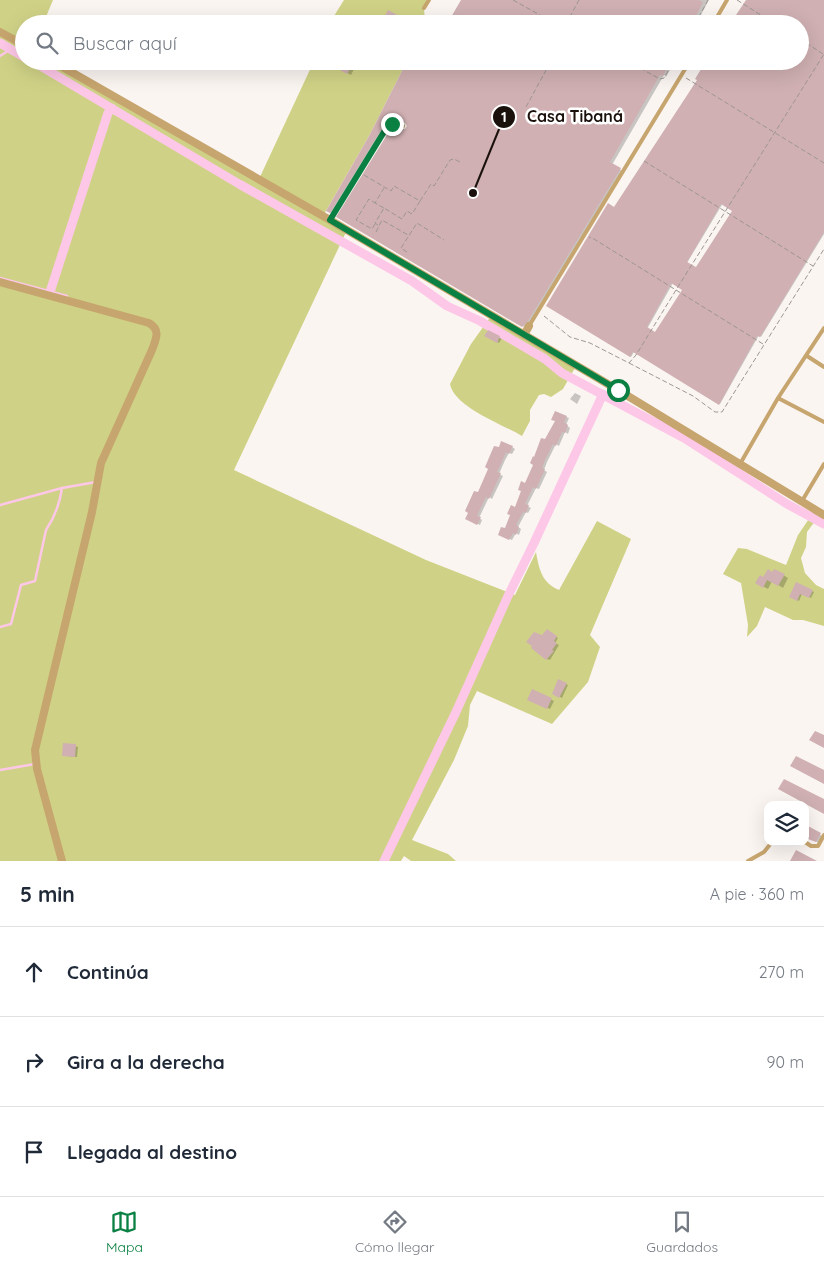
<!DOCTYPE html>
<html lang="es">
<meta charset="utf-8">
<style>
body{margin:0;font-family:Quicksand,sans-serif;background:#f6f6f7;color:#1f2937}
.controls{position:absolute;right:15px;bottom:15px;display:grid;overflow:hidden;border-radius:10px;box-shadow:0 5px 20px #0002}
.controls button{width:45px;height:45px;display:grid;place-items:center;padding:0;border:0;border-bottom:1px solid #e0e1e3;background:#fff;color:#1f2937;font:25px sans-serif}
.stop{position:absolute;width:15px;height:15px;margin:-11px;border:4px solid #0b8043;border-radius:50%;background:#fff}
.stop.end{background:#0b8043;border-color:#fff;box-shadow:0 1px 5px #0008}
.list{margin:0;padding:0;list-style:none}
h2{display:flex;justify-content:space-between;align-items:center;height:65px;margin:0;padding:0 20px;font-size:21px}
h2 small{font-size:16px;font-weight:400;color:#747a83}
.list li{display:grid;grid-template-columns:32px 1fr auto;gap:15px;align-items:center;box-sizing:border-box;height:90px;padding:0 20px;border-top:1px solid #e0e1e3}
.list b{display:block;font-size:19px;white-space:nowrap}
.list em{font-size:16px;font-style:normal;color:#747a83}
.icon{flex:none;width:28px;height:28px;fill:none;stroke:currentColor;stroke-width:2;stroke-linecap:round;stroke-linejoin:round}
.map{position:relative;flex:none;width:824px;height:861px;overflow:hidden}
.search{position:absolute;background:#fff;box-shadow:0 5px 20px #0002;left:15px;right:15px;top:15px;height:55px;display:flex;align-items:center;gap:12px;box-sizing:border-box;padding:0 18px;border-radius:28px;color:#747a83;font-size:19px}
.sheet{height:335px;background:#fff}
nav{display:flex;justify-content:space-around;align-items:center;box-sizing:border-box;height:70px;border-top:1px solid #e0e1e3;background:#fff;font-size:14px;color:#747a83}
nav a{display:grid;justify-items:center;gap:2px}
nav .on{color:#0b8043}
.map>svg:first-child{display:block}
</style>
<div class="map">
<svg width="824" height="861" viewBox="0 0 824 861">
<rect width="100%" height="100%" fill="#fbf5f2"/>
<path fill="#cfd286" d="M0,0H53L43,24H24V61H52L259,179L314,61H407L369,136L323,216L347,230L234,470L426,560L515,595L536,552C539,569 542,583 559,590L597,521L631,539L590,635L600,647L588,682L552,724L477,691L470,705L468,726L454,760L412,840L448,854L456,861H411L404,856L401,861H0Z
M344,0H428L424,8L425,24H329Z
M491,316L576,366L563,389L551,397L544,394L539,395L530,410V421L522,436C502,424 454,407 450,384L471,344Z
M815,510L821,513L807,532L806,547L801,558L805,573L816,585L824,589V626L803,620H793L765,607L757,626L747,637L748,625L741,583L723,574L738,548L747,549L786,565L798,535Z"/>
<path fill="#0003" fill-rule="evenodd" d="M462,0H709L696,24H449Z
M747,0H824V234L761,337L759,335L720,404L634,352L631,357L547,305L614,209L800,61V24ZM723,203L734,211L696,269L687,263ZM673,283L684,290L654,334L647,329Z
M347,61H358L351,75L342,70Z
M428,61H675L666,77L664,75L612,165L623,171L531,322L526,328L338,217L405,131L408,126L407,123L396,121L387,126L333,214L327,211L370,137Z
M489,331L502,338L499,343L486,336Z
M575,393L581,396L577,404L570,399Z
M555,413L569,418L566,425L570,428L568,434L565,432L559,446L556,444L547,462L544,470L547,472L539,489L536,488L527,506L531,508L528,513L526,512L518,527L521,529L519,535L516,533L512,540L502,536L526,484L534,464L535,458L556,421Z
M512,447L515,449L512,454L509,453L505,460L499,474L503,476L492,499L489,497L479,518L482,520L480,525L467,519L490,468L495,448Z
M775,570L788,578L783,588L772,581L768,589L757,583L773,574Z
M797,584L814,592L811,598L802,594L799,601L791,597Z
M547,631L558,638L555,643L559,645L550,660L547,659L543,637Z
M559,680L568,685L562,698L553,693Z
M532,690L554,701L550,709L529,699Z
M75,746L78,747L77,757L66,756Z
M809,828L822,836L819,843L805,837Z"/>
<g fill="none" stroke-linecap="round" stroke-linejoin="round">
<path stroke="#fdc7e7" stroke-width="2.5" d="M0,56L11,49
M0,278L67,296
M0,505L62,488L96,482
M0,627L11,624L21,585L35,581L46,530C54,518 60,503 62,488
M0,770L35,764"/>
<path stroke="#fdc7e7" stroke-width="9" d="M0,43L24,57
M32,61L239,184L412,281L447,306L480,321L545,359L562,373L684,438L787,504L824,524
M50,292L108,113L112,108
M384,861L456,712L508,596L534,543L603,394"/>
</g>
<path fill="#d0b0b2" fill-rule="evenodd" d="M461,0H699L703,2L692,24H447Z
M746,0H824V232L760,337L757,336L719,405L633,352L630,357L546,306L608,203L614,207L697,80L695,79L706,61H800V24H730ZM721,204L732,211L696,267L687,262ZM671,283L682,290L655,332L647,327Z
M388,10L414,24H381Z
M345,61H354L347,74L340,70Z
M407,61H671L663,76L660,75L610,162L621,168L528,321L522,327L336,217L390,130L393,128L405,129L407,126L405,123L392,120L384,125L330,213L326,211L369,136Z
M488,330L500,336L497,343L484,336Z
M555,411L567,416L564,422L568,425L565,433L562,432L556,446L553,444L545,460L542,468L545,469L536,489L533,487L525,504L529,505L526,513L523,512L516,525L519,527L516,535L513,533L509,540L498,535L501,527L505,528L510,515L507,514L511,505L515,507L521,491L518,490L521,481L525,483L533,465L530,463L533,456L534,457L541,438L545,439L555,421L551,420Z
M501,441L513,446L509,454L506,452L503,459L497,472L501,473L489,499L486,497L480,509L477,516L481,517L477,525L465,519L468,513L465,511L474,491L478,492L488,469L485,467L494,446L499,447Z
M768,569L772,572L774,569L785,574L778,586L767,580L763,588L755,583L760,575L763,577Z
M796,582L813,590L809,598L800,594L797,601L789,597Z
M547,629L557,636L554,641L557,643L552,650L554,651L546,660L531,648L532,646L526,642L534,632L542,635Z
M558,679L567,683L559,698L552,694Z
M532,689L552,698L547,709L527,700Z
M815,731L824,735V748L809,740Z
M63,743L76,744L75,757L62,756Z
M796,756L824,770V784L790,766Z
M784,779L824,799V814L778,789Z
M808,826L821,833L816,842L805,838V832Z
M796,850L817,861H790Z"/>
<g fill="none" stroke-linecap="round" stroke-linejoin="round">
<path stroke="#9d9692" stroke-width="1" stroke-dasharray="5 2.5" stroke-linecap="butt" d="M513,0L556,24
M737,0L775,24
M566,24L579,0
M695,24L708,0
M800,39L823,54
M627,61L660,79L664,78L674,61
M686,78L824,163
M526,107L551,61
M644,161L813,266
M364,175L391,191L394,186L420,201L412,214L407,211L402,219L384,208L375,223L379,226
M384,188L375,203L384,208
M420,201L431,184L434,186L450,160L454,159L462,163
M375,224L372,229L356,220L369,199L375,203
M376,232L382,220L408,235
M407,252L401,248L417,223L444,240
M544,316L570,337L590,343L629,363L636,355L676,290L594,239L589,237
M763,344L676,290L824,54
M629,363L693,396L715,412H722L824,249"/>
<path stroke="#c7a56e" stroke-width="4" d="M424,8L429,0
M713,24L727,0
M330,220L387,127L392,124L403,126
M529,326L690,61
M807,356L824,367
M778,398L824,422
M740,464L778,398L824,328
M802,501L824,464
M805,842L811,846H818L824,835
M748,861L764,852L772,842"/>
<path stroke="#c7a56e" stroke-width="8" d="M0,32L24,45
M52,61L330,220L618,390L824,515
M0,282L149,323C161,330 156,339 152,350L101,463L92,512L35,750L37,769L62,861
M524,335L529,326"/>
</g>
<g fill="none" stroke-linecap="round" stroke-linejoin="round">
<path stroke="#0b8043" stroke-width="6" d="M392,124L387,127L330,220L618,390"/>
</g>
<path fill="none" stroke="#1a110c" stroke-width="2" d="M473 193L504 117"/>
<g fill="#1a110c" stroke="#fff" stroke-width="2">
<circle cx="473" cy="193" r="5"/>
<circle cx="504" cy="117" r="12"/>
</g>
<g font-size="15" text-anchor="middle" font-weight="bold" fill="#fff">
<text x="504" y="122">1</text>
</g>
<g font-size="16" text-anchor="middle" font-weight="bold" fill="#1a110c" stroke="#fff" stroke-width="5" stroke-linejoin="round" paint-order="stroke">
<text x="575" y="122">Casa Tibaná</text>
</g>
</svg>
<div class="controls">
<button><svg class="icon" aria-label="layers" viewBox="0 0 24 24"><path d="M12 4l9 5-9 5-9-5zM3 14l9 5 9-5"/></svg></button>
</div>
<div class="stop" style="left:618px;top:390px"></div>
<div class="stop end" style="left:392px;top:124px"></div>
<div class="search"><svg class="icon" aria-label="search" viewBox="0 0 24 24"><circle cx="10" cy="10" r="6"/><path d="M15 15l6 6"/></svg>Buscar aquí</div>
</div>
<section class="sheet">
<h2>5 min<small>A pie · 360 m</small></h2>
<ul class="list">
<li><svg class="icon" aria-label="ahead" viewBox="0 0 24 24"><path d="M12 20V5M6 11l6-6 6 6"/></svg><div><b>Continúa</b></div><em>270 m</em></li>
<li><svg class="icon" aria-label="right" viewBox="0 0 24 24"><path d="M7 20v-9h11M14 6l5 5-5 5"/></svg><div><b>Gira a la derecha</b></div><em>90 m</em></li>
<li><svg class="icon" aria-label="arrive" viewBox="0 0 24 24"><path d="M6 21V4h12l-3 4 3 4H6"/></svg><div><b>Llegada al destino</b></div></li>
</ul>
</section>
<nav>
<a class="on"><svg class="icon" aria-label="map" viewBox="0 0 24 24"><path d="M3 6l6-2 6 2 6-2v14l-6 2-6-2-6 2zM9 4v14M15 6v14"/></svg>Mapa</a>
<a><svg class="icon" aria-label="directions" viewBox="0 0 24 24"><path d="M12 3l9 9-9 9-9-9zM9 14v-3h6M13 9l2 2-2 2"/></svg>Cómo llegar</a>
<a><svg class="icon" aria-label="saved" viewBox="0 0 24 24"><path d="M7 4h10v16l-5-4-5 4z"/></svg>Guardados</a>
</nav>
